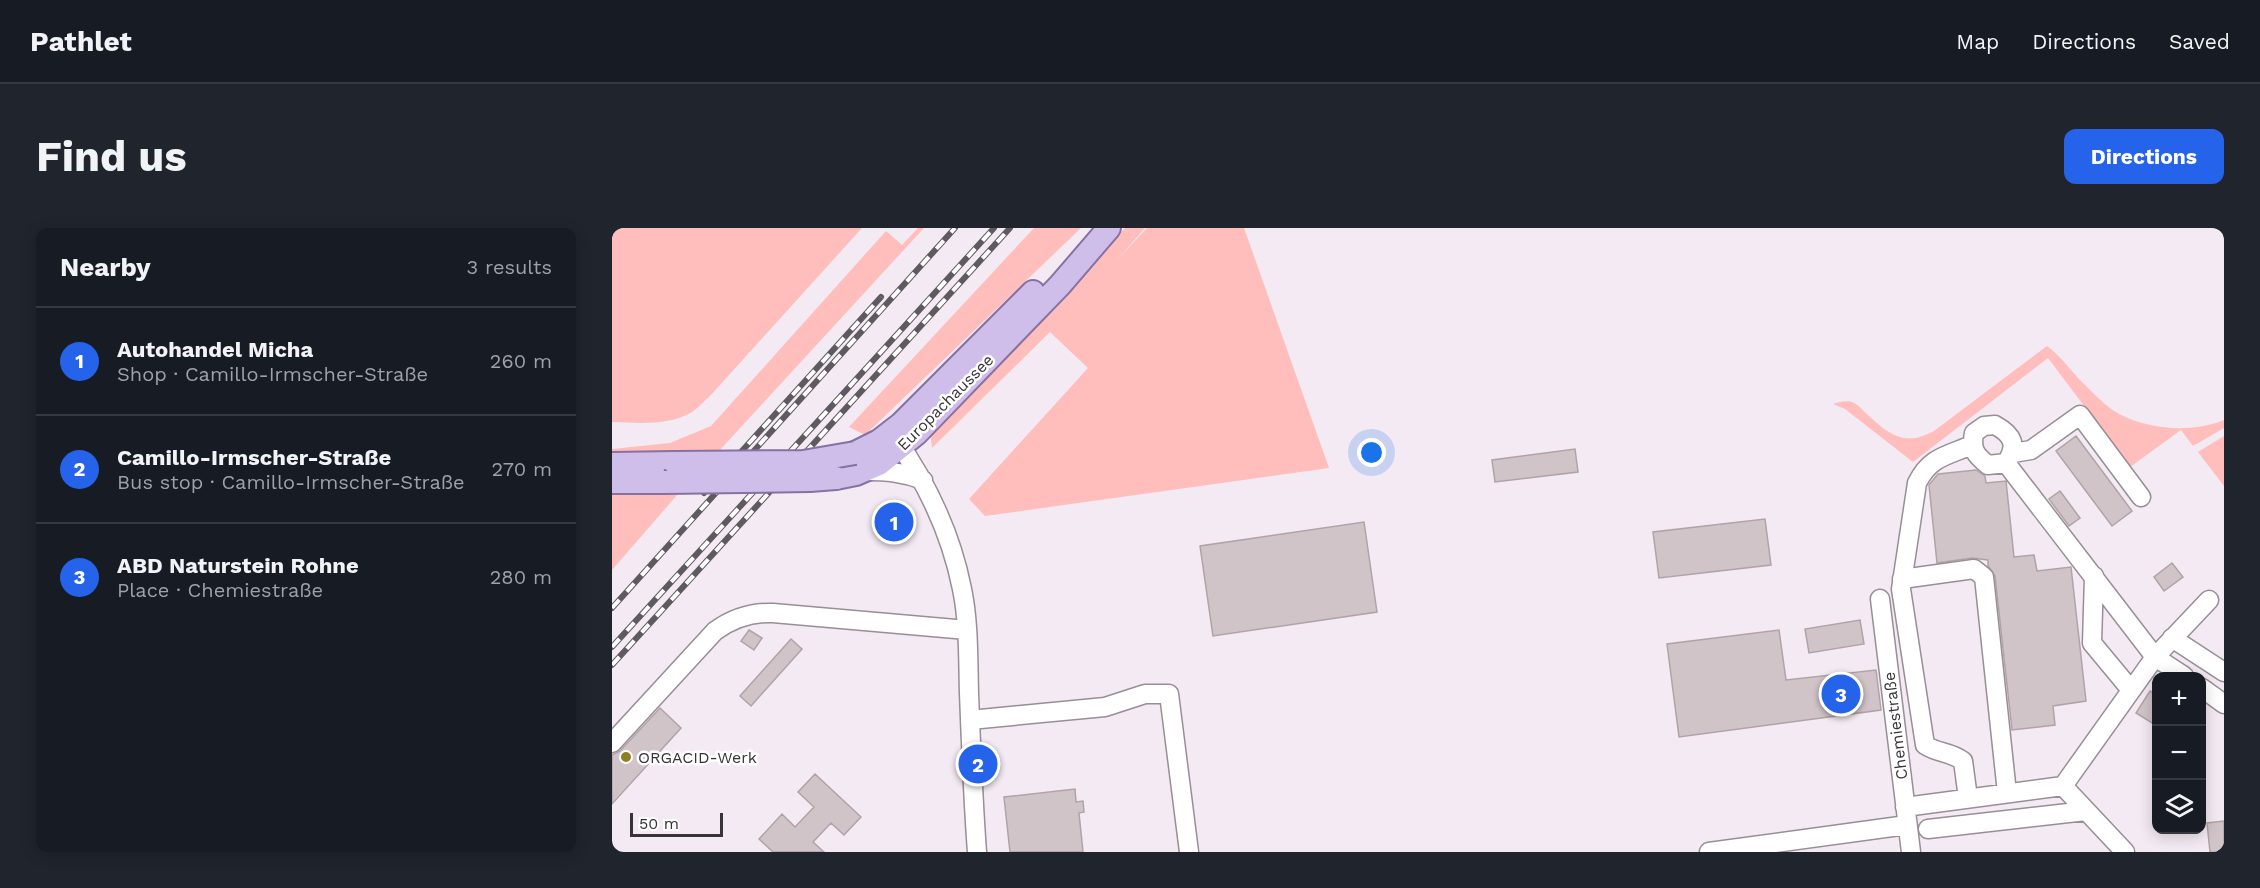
<!DOCTYPE html>
<meta charset="utf-8">
<style>
body{margin:0;font-family:"Work Sans",sans-serif;background:#20242c;color:#f1f3f6}
.controls{position:absolute;right:18px;bottom:18px;display:grid;overflow:hidden;border-radius:12px;box-shadow:0 3px 15px #0003}
.controls button{width:54px;height:54px;display:grid;place-items:center;padding:0;border:0;border-bottom:2px solid #363941;background:#171b24;color:#f1f3f6;font:30px sans-serif}
.scale{position:absolute;left:18px;bottom:15px;width:93px;box-sizing:border-box;padding-left:6px;border:3px solid #383438;border-top:0;font-size:16px;line-height:21px;white-space:nowrap;color:#383438;-webkit-text-stroke:4px #fff;paint-order:stroke}
.you{position:absolute;left:760px;top:225px;width:21px;height:21px;margin:-15px;border:4px solid #fff;border-radius:50%;background:#1a73e8;box-shadow:0 0 0 9px #1a73e833}
.badge{display:grid;place-items:center;width:39px;height:39px;border-radius:50%;background:#2563eb;color:#fff;font-size:20px;font-weight:700}
.pin{position:absolute;translate:-50% -50%;border:3px solid #fff;box-shadow:0 2px 6px #0006}
.list{margin:0;padding:0;list-style:none}
h2{display:flex;justify-content:space-between;align-items:center;height:78px;margin:0;padding:0 24px;font-size:26px}
h2 small{font-size:20px;font-weight:400;color:#9ea1a6}
.list li{display:grid;grid-template-columns:39px 1fr auto;gap:18px;align-items:center;box-sizing:border-box;height:108px;padding:0 24px;border-top:2px solid #363941}
.list b{display:block;font-size:22px;white-space:nowrap}
.list p{margin:0;font-size:20px;white-space:nowrap;color:#9ea1a6}
.list em{font-size:20px;font-style:normal;color:#9ea1a6}
.icon{flex:none;width:33px;height:33px;fill:none;stroke:currentColor;stroke-width:2;stroke-linecap:round;stroke-linejoin:round}
.map{position:relative;flex:none;width:1612px;height:624px;overflow:hidden;border-radius:12px}
header{display:flex;align-items:center;gap:36px;box-sizing:border-box;height:84px;padding:0 30px;background:#171b24;border-bottom:2px solid #363941}
header strong{font-size:28px}
nav{display:flex;gap:33px;margin-inline-start:auto;font-size:21px}
.intro{display:flex;align-items:center;justify-content:space-between;box-sizing:border-box;height:144px;padding:0 36px}
h1{margin:0;font-size:42px}
.button{padding:15px 27px;border-radius:12px;background:#2563eb;color:#fff;font-size:21px;font-weight:700}
main{display:flex;gap:36px;padding:0 36px}
aside{flex:1;background:#171b24;border-radius:12px;box-shadow:0 3px 15px #0003}
.map>svg:first-child{display:block}
</style>
<header>
<strong>Pathlet</strong>
<nav><a>Map</a><a>Directions</a><a>Saved</a></nav>
</header>
<div class="intro"><h1>Find us</h1><a class="button">Directions</a></div>
<main>
<aside>
<h2>Nearby<small>3 results</small></h2>
<ul class="list">
<li><span class="badge">1</span><div><b>Autohandel Micha</b><p>Shop · Camillo-Irmscher-Straße</p></div><em>260 m</em></li>
<li><span class="badge">2</span><div><b>Camillo-Irmscher-Straße</b><p>Bus stop · Camillo-Irmscher-Straße</p></div><em>270 m</em></li>
<li><span class="badge">3</span><div><b>ABD Naturstein Rohne</b><p>Place · Chemiestraße</p></div><em>280 m</em></li>
</ul>
</aside>
<div class="map">
<svg width="1612" height="624" viewBox="0 0 1612 624">
<rect width="100%" height="100%" fill="#f4eaf3"/>
<path fill="#ffbdbc" d="M0,0H250L98,168C92,173 86,180 80,184C57,198 26,195 0,194Z
M306,0H312L106,224H0V221L58,215L99,198L274,3L290,17Z
M422,0H469L253,207L237,199Z
M513,0H533L504,33L535,0H632L717,240L373,288L357,271L476,140L438,104L320,220L318,203Z
M1435,118C1448,127 1459,143 1470,154C1482,166 1494,179 1509,187C1540,202 1580,205 1612,192V200L1581,218L1569,202L1518,239L1436,130L1301,234L1233,181L1221,176C1227,174 1234,172 1240,174C1246,176 1250,182 1255,186C1277,207 1293,219 1322,203Z
M1612,208V258L1586,224Z
M0,262L65,264L66,266L0,342Z"/>
<path fill="#d1c4c9" stroke="#b0a3a7" stroke-width="1.5" d="M1464,208L1520,283L1500,298L1444,223Z
M963,221L966,244L883,254L880,232Z
M1364,242L1373,248L1374,255L1394,253L1402,329L1422,327L1425,343L1459,339L1474,473L1441,478L1443,497L1400,502L1383,348L1376,338V332L1360,330L1325,335L1317,257L1326,246Z
M1448,263L1468,290L1457,298L1437,271Z
M283,274L302,291L281,314L262,298Z
M1153,291L1159,337L1047,350L1041,304Z
M752,294L765,384L601,408L588,318Z
M1560,335L1571,349L1552,363L1542,349Z
M1248,392L1252,416L1197,425L1193,401Z
M137,402L150,410L142,422L129,413Z
M1167,402L1174,452L1264,442L1269,482L1067,509L1055,416Z
M179,411L190,421L139,478L128,468Z
M1538,463L1545,467V498L1524,485Z
M48,480L69,500L0,576V527L8,523Z
M203,546L249,589L232,607L219,595L201,614L212,624H161L147,611L170,586L183,599L202,579L186,564Z
M463,561L464,574L471,573L472,584L467,585L471,624H398L392,569Z
M1612,593V624H1598L1595,595Z"/>
<g fill="none" stroke-linecap="round" stroke-linejoin="round">
<defs>
<path id="minor" d="M1383,197C1401,207 1406,217 1394,235L1376,237C1363,227 1359,221 1362,205L1372,198Z
M282,208C315,255 339,305 350,361C357,395 356,430 357,465C359,518 361,571 365,624
M1401,225L1419,222L1468,187L1529,269
M1394,235L1543,429L1572,448
M253,243C274,243 291,244 311,252
M1482,348L1480,415L1519,462
M1290,351L1362,341L1372,349L1395,565
M1268,371L1299,624
M1560,410L1612,444
M1590,460L1612,476
M358,492L493,479L533,466H557L577,624
M0,515L103,403C121,390 139,384 161,385L355,402
M1451,558L1513,624
M1356,570L1351,533C1337,523 1327,526 1313,517L1289,361L1305,255C1318,229 1334,228 1360,217
M1293,579L1451,558L1543,429L1597,372
M1316,601L1474,583
M1097,624L1295,597"/>
<path id="major" d="M243,225L267,213L289,196L421,64
M0,236L63,235
M224,250L244,246L267,236L304,206L448,57L497,0
M0,254H52"/>
</defs>
<use href="#minor" stroke="#978e96" stroke-width="21"/>
<use href="#major" stroke="#8572a3" stroke-width="26"/>
<use href="#minor" stroke="#fff" stroke-width="18"/>
<use href="#major" stroke="#cfbeea" stroke-width="22"/>
<defs>
<path id="rail" d="M92,265L269,69
M0,380L343,0
M0,419L382,0
M0,437L398,0"/>
</defs>
<use href="#rail" stroke="#5f5a5f" stroke-width="6"/>
<use href="#rail" stroke="#fff" stroke-width="4" stroke-dasharray="11" stroke-linecap="butt"/>
<defs>
<path id="major-bridge" d="M63,235L191,234L243,225
M52,254L198,252L224,250"/>
</defs>
<use href="#major-bridge" stroke="#8572a3" stroke-width="26" stroke-linecap="butt"/>
<use href="#major-bridge" stroke="#cfbeea" stroke-width="22"/>
</g>
<circle fill="#8e7f26" stroke="#fff" stroke-width="2" cx="14" cy="529" r="6"/>
<g text-anchor="middle" stroke-width="5" stroke-linejoin="round" paint-order="stroke">
<g font-size="16" fill="#383438" stroke="#fff">
<text transform="translate(333 174) rotate(-45)" y="6">Europachaussee</text>
<text transform="translate(1283 498) rotate(-97)" y="6">Chemiestraße</text>
</g>
<g font-size="16" fill="#383438" stroke="#fff" text-anchor="start">
<text x="26" y="535">ORGACID-Werk</text>
</g>
</g>
</svg>
<div class="controls">
<button>+</button>
<button>−</button>
<button><svg class="icon" aria-label="layers" viewBox="0 0 24 24"><path d="M12 4l9 5-9 5-9-5zM3 14l9 5 9-5"/></svg></button>
</div>
<div class="scale">50 m</div>
<div class="you"></div>
<div class="pin badge" style="left:282px;top:294px">1</div>
<div class="pin badge" style="left:366px;top:536px">2</div>
<div class="pin badge" style="left:1229px;top:466px">3</div>
</div>
</main>
